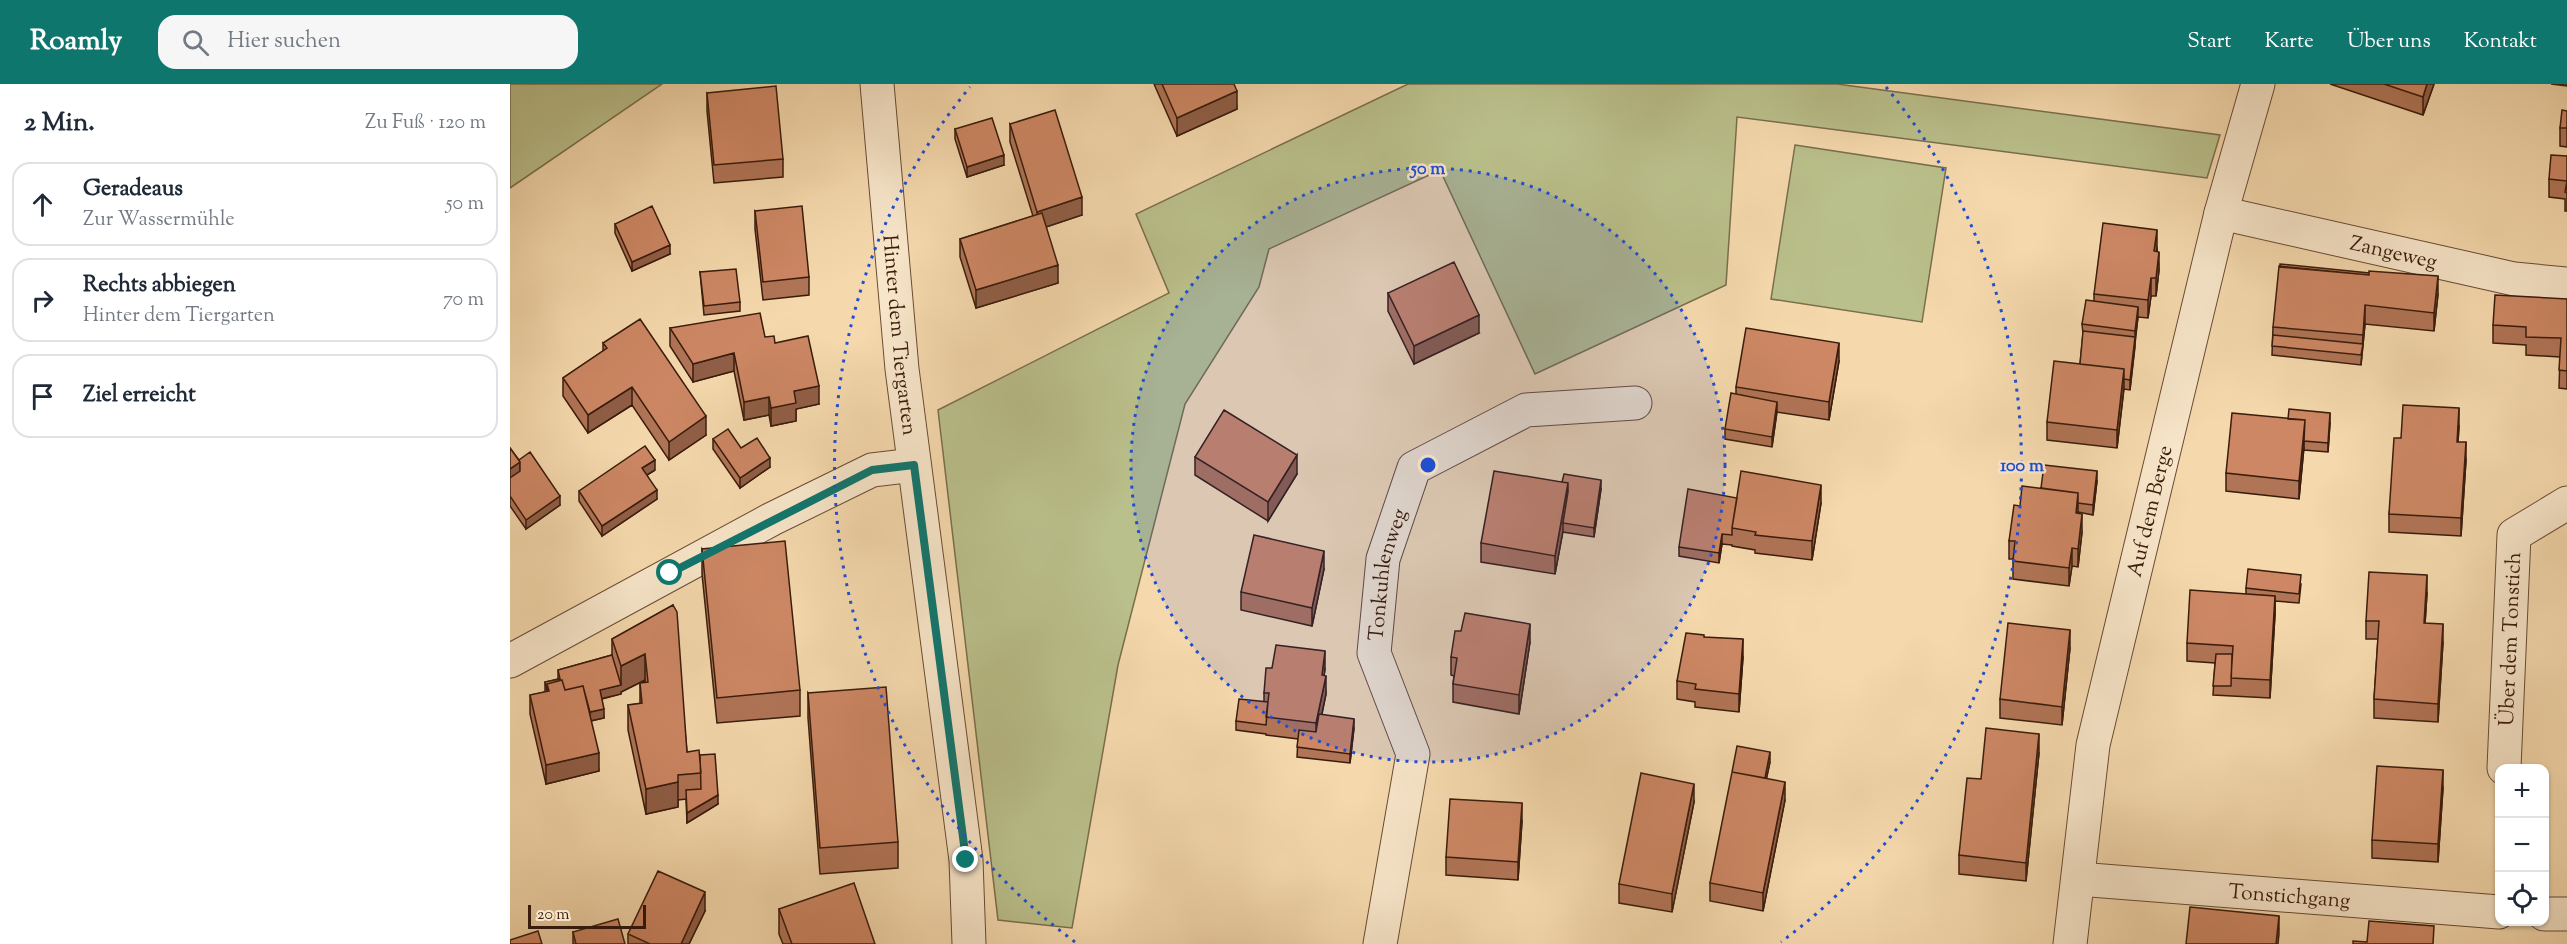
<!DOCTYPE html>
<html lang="de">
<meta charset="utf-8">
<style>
body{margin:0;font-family:"Sorts Mill Goudy",serif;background:#f6f6f7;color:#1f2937}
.controls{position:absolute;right:18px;bottom:18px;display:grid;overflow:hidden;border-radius:12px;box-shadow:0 2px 4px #0004}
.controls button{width:54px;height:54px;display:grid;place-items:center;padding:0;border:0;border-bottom:2px solid #e0e1e3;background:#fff;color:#1f2937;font:30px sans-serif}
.scale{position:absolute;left:18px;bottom:15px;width:118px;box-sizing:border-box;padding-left:6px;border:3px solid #3a1c0c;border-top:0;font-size:16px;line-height:21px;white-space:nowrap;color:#3a1c0c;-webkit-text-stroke:4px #f8e6ca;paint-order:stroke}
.stop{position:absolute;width:18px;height:18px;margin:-14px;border:4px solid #0f766e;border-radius:50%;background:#fff}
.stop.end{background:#0f766e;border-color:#fff;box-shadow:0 2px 6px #0008}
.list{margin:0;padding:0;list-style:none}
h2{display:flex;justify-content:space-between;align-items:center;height:78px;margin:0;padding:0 24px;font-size:26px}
h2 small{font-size:20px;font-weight:400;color:#747a83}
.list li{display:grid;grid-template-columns:39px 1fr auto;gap:18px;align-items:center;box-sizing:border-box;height:84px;margin:0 12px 12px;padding:0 12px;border:2px solid #e0e1e3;border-radius:18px}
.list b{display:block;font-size:22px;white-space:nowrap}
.list p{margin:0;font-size:20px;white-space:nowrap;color:#747a83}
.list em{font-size:20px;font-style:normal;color:#747a83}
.icon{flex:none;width:33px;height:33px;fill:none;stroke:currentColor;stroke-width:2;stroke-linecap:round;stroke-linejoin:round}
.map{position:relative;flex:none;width:2057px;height:860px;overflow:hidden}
header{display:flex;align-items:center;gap:36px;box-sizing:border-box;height:84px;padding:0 30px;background:#0f766e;color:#fff}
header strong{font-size:28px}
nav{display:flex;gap:33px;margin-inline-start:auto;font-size:21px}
.search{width:420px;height:54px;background:#f6f6f7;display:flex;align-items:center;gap:15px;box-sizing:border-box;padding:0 21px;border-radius:18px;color:#747a83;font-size:22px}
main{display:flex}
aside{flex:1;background:#fff}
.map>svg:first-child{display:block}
</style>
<header>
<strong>Roamly</strong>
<div class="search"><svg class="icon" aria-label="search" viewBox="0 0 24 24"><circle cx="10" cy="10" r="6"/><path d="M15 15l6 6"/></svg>Hier suchen</div>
<nav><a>Start</a><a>Karte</a><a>Über uns</a><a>Kontakt</a></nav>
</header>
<main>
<aside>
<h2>2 Min.<small>Zu Fuß · 120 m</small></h2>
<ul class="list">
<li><svg class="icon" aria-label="ahead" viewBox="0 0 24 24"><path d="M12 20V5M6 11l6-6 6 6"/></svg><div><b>Geradeaus</b><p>Zur Wassermühle</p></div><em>50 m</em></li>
<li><svg class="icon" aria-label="right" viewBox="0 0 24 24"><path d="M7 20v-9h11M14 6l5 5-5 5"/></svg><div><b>Rechts abbiegen</b><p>Hinter dem Tiergarten</p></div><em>70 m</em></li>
<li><svg class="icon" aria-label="arrive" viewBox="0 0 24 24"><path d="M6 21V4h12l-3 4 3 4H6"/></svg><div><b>Ziel erreicht</b></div></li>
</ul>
</aside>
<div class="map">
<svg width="2057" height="860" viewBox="0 0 2057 860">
<rect width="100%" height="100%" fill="#f5d9ad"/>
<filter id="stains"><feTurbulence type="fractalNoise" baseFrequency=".00333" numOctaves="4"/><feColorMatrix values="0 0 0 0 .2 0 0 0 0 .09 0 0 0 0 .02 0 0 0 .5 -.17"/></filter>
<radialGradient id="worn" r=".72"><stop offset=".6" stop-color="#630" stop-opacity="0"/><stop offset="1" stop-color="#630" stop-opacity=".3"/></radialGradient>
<path fill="#bac08b" stroke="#7a6e4c" stroke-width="1.5" d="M0,0H152L0,104Z
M898,0H1327L1710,51L1697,94L1227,33L1216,201L1025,290L930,86L759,165L749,203L675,320L608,581L562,844L488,836L428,326L659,209L626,130Z
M1285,61L1436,84L1412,238L1261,215Z"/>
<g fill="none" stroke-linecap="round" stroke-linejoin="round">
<defs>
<g id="minor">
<path id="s1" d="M367,0L392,285L456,776L459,860"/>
<path id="s2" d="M1711,129L2004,195L2057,200"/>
<path d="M0,577L262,435L362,386L404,381"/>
<path id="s3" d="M1994,684L2004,451L2057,419"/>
<path id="s4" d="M1568,795L1989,828"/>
<path d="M2034,830H2057"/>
<path id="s5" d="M870,860L903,670L864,569L873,475L904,384L1016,326L1125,319"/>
<path id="s6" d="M1560,860L1583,661L1711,129L1748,0"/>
</g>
</defs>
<use href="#minor" stroke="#694b34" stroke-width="35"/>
<use href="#minor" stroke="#f8e6ca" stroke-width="33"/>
</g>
<path fill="#b07456" stroke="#3a1c0c" stroke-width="1.5" d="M644,0H724L727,25L667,52Z
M1820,0H1924L1913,31Z
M2041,0H2057V2Z
M197,9L273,75V93L204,99L197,27Z
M2057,27V63L2050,62V44Z
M500,40L572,131L536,143L548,199L466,224L450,173V155L523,132L500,58Z
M445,45L494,81L457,93L445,55Z
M2057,72V127H2055V115L2039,113V95Z
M245,127L299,193V211L253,216L245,145Z
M105,140L160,170L122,187L105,149Z
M1647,164L1649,186L1646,212H1641L1638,234L1628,233L1620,306L1614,305L1607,364L1537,356V338L1570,280L1573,250L1572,240L1584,217V210Z
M190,188L230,218V227L194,231Z
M1859,189L1928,210L1924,247L1855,240L1851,281L1762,271L1763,243Z
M878,209L969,249L904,280L878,227Z
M2057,215V305L2049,304L2050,273L2016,271V261L1983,259V241Z
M160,244L255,253L265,259L309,320L286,325V337L261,342L259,331L234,336L224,287L183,298L160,262Z
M93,259L196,351L159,376L122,321L78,349L53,312V294L93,267Z
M1329,277L1319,336L1267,328L1262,363L1215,355V345L1226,310V303Z
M1820,339L1818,368L1794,366V363L1789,415L1716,407V389Z
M1949,342L1948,358L1956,376L1951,452L1879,448V430L1891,354Z
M203,355L231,364L260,383L230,404L203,365Z
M0,364L9,376L50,421L16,445L0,422Z
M685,373L787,390L758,437L685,391Z
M145,386L137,391L147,415L92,452L69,417V407Z
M1587,397L1583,431L1568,428L1572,448L1568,483L1562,482L1559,502L1503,495V475H1499V457L1510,422L1531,404Z
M1091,405L1084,453L1053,448V447L1045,490L971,478V459Z
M1227,414L1311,419L1302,476L1245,469V466L1222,462V461L1212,460L1209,479L1169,472V463Z
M192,465L290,606V632L207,639L192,490Z
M814,485L802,542L731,526V508Z
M1791,500L1789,519L1765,517V530L1760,614L1703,611L1705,579L1677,577V559L1736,510V504Z
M1917,509L1915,539L1933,558L1928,638L1864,634V615L1868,555H1856V537Z
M163,521L177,668L190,671L208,720L177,739L176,715L168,716V723L136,730L118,646V621L130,620V599L135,598V596L111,608V610L92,615L94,634L81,637L89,687L36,700L20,630V611L35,608V598L48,595V586L102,571V555Z
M1194,553L1233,573L1229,628L1185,623V618L1167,615V597Z
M1020,558L1009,630L943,618V600L944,592L941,591V573Z
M1560,564L1552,641L1490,634V615Z
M762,584L815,585L814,591L816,610L812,630L844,644L840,679L787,673L788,655L756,651V650L726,646V637L754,617V609Z
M298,609L388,758V784L310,790L298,634Z
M1529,669L1516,797L1449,790V771L1471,695Z
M1260,678L1256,695L1275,716L1253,827L1200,817V799Z
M1933,704L1928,778L1862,774V756Z
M1184,718L1162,828L1109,819V800Z
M1012,737L1008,796L936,791V773Z
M269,825L365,860H273L269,850Z
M195,827L179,860H118V850Z
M63,848L115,860H63Z"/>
<path fill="#905e46" stroke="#3a1c0c" stroke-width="1.5" d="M1917,0H1924L1913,31V13Z
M727,7V25L667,52V34Z
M494,71V81L457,93V83Z
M572,113V131L527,146V128Z
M1647,146V164L1644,185V167Z
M160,161V170L122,187V178Z
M1649,168V186L1646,212V194Z
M548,181V199L466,224V206Z
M1928,192V210L1924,247V229Z
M1641,194V212L1638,234V216Z
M1855,221V240L1851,281Z
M1628,223V233L1625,256V247Z
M969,231V249L904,280V262Z
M1625,253V263L1620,306V296Z
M1329,259V277L1319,336V318Z
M224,269V287L183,298V280Z
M1614,285V303L1607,364V346Z
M309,302V320L286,325V337L261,342V324L284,307Z
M122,303V321L78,349V331Z
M259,313V331L234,336V318Z
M1267,318V327L1262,363V353Z
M1949,324V342L1947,376V358Z
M1820,329V339L1818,368V359Z
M196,332V351L159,376V358Z
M1795,336L1794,363L1789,415V397Z
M1956,358V376L1951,452V434Z
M787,371V390L758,437V418Z
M260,374V383L230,404V394Z
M145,376V386L132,394V384Z
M10,378V396L0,403V385Z
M1587,387V397L1583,431V421Z
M1091,396V405L1084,453V444Z
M1058,399V417L1053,439V447L1045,490V472Z
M1311,401V419L1302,476V457Z
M147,406V415L92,452V442Z
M1568,409V427L1566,447V429Z
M50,412V421L16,445V436Z
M1572,430V448L1568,483V465Z
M1212,450V460L1209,479V469Z
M1562,464V482L1559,502V484Z
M814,467V485L802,542V524Z
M1917,491V509L1914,557V539Z
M1765,512V530L1760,614V596Z
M1020,540V558L1009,630V611Z
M1933,540V558L1928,638V620Z
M1560,546V564L1552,641V623Z
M1233,555V573L1229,628V610Z
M815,567V585L812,609V591Z
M135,570V596L111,608V610L90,615V606L111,601V582Z
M816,592V610L806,657V639Z
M94,625V634L80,637V628Z
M844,635V644L840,679V670Z
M1529,650V669L1516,797V779Z
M1260,668V678L1253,712V703Z
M89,669V687L36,700V681Z
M1933,686V704L1928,778V760Z
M168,698V723L136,730V705Z
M1275,698V716L1253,827V809Z
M1184,700V718L1162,828V810Z
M208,711V720L177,739V729Z
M1012,719V737L1008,796V778Z
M195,808V827L179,860H171Z
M1769,832V850L1768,860H1766Z"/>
<path fill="#cd8764" stroke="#3a1c0c" stroke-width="1.5" d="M652,0H724L727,7L667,34Z
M1874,0H1917L1913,13Z
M266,2L273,75L204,81L197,9Z
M545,26L572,113L527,128L500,40Z
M2052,26L2057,27V44H2050Z
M482,34L494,71L457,83L445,45Z
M2041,71L2057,72V109L2055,108L2057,97L2039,95Z
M142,122L160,161L122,178L105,140Z
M292,122L299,193L253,198L245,127Z
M532,129L548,181L466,206L450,155Z
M1593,139L1647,146L1644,167L1649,168L1646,194H1641L1638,216L1584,210Z
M944,178L969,231L904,262L878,209Z
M1770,180L1859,189V191L1770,183Z
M1769,182L1859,191V187L1928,192L1924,229L1855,221L1853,251L1763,243Z
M226,185L230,218L194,222L190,188Z
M1985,211L2057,215V287L2049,286L2051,254L2016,253V243L1983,241Z
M1576,216L1628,223L1625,247L1572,240Z
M250,229L255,253L264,252L265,259L298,252L309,302L284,307L286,319L261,324L259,313L234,318L224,269L183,280L160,244Z
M130,235L196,332L159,358L122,303L78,331L53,294L97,264L93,259Z
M1236,244L1329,259L1319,318L1226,303Z
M1573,247L1625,253L1620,296L1614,295V285L1570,280Z
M1763,251L1853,260L1851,271L1762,262Z
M1544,277L1614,285L1607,346L1537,338Z
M1221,309L1267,318L1262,353L1215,345Z
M1893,321L1949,324L1947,358H1956L1951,434L1879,430L1884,354H1891Z
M1779,325L1820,329L1818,359L1794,357L1795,336L1778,335Z
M714,326L787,371L758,418L685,373Z
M1722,329L1795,336L1789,397L1716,389Z
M218,345L231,364L247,354L260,374L230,394L203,355Z
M135,362L145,376L132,384L147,406L92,442L69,407Z
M0,364L10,378L0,385Z
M20,368L50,412L16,436L0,412V394L10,387V378L9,376Z
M1534,381L1587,387L1583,421L1568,419V409L1531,404Z
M984,387L1058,399L1045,472L971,459Z
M1231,387L1311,401L1302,457L1245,451L1246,448L1222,444Z
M1054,390L1091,396L1084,444L1053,439L1058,408V399L1052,398Z
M1512,402L1568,409L1566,429L1572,430L1568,465L1562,464L1559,484L1503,477L1505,457H1499L1504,421L1510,422Z
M1178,405L1227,414L1222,444V451L1212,450L1209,469L1169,463Z
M744,451L814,467L802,524L731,508Z
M275,457L290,606L207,614L192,465Z
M1738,485L1791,491L1789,510L1736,504Z
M1859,488L1917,491L1914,539L1933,540L1928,620L1864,615L1869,537H1856Z
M1680,506L1765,512L1760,596L1721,594L1723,562L1677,559Z
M163,521L167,528L177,668L189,666L191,689L168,691V698L136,705L118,621L132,619L130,599L138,598L135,570L111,582L102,555Z
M955,529L1020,540L1009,611L943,600L947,574L941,573L945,547H951Z
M1498,539L1560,546L1552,623L1490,615Z
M1176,549L1194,551V553L1233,555L1229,610L1185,605L1186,600L1167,597Z
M766,561L815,567L812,591L816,592L806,639L756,633L759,609H754L756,584H762Z
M1706,570H1722L1721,602H1703Z
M102,571L111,601L90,606L94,625L80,628L73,602L55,606L52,596L37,600V608L35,598L50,595L48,586Z
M52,596L55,606L73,602L89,669L36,681L20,611L39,607L37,600Z
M376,603L388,758L310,764L298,609Z
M729,615L758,618L756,641L726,637Z
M809,630L844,635L840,670L787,663L789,646L806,648Z
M1476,644L1529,650L1516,779L1449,771L1457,694L1471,695Z
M1227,662L1260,668L1255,694L1222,688Z
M205,670L208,711L177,729L176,706L191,705L190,671Z
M1867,682L1933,686L1928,760L1862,756Z
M1222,688L1275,698L1253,809L1200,799Z
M1131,689L1184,700L1162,810L1109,800Z
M940,715L1012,719L1008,778L936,773Z
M148,787L195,808L171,860H140L118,850Z
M344,799L365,860H282L269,825Z
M1680,823L1769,832L1766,860H1676Z
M108,835L115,860H66L63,848Z
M1859,837L1924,842L1923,860H1843V857L1857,858Z
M28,847L32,860H0V856Z"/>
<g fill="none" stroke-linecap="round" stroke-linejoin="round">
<path stroke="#0f766e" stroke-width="8" d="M160,489L362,386L404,381L456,776"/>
</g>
<circle cx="918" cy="381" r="297" fill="#1d4ed8" fill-opacity=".12"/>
<g fill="none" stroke="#1d4ed8" stroke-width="3" stroke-dasharray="3 6">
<circle cx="918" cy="381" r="297"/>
<path d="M565 858A594 594 0 0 1 460 3M1376 3A594 594 0 0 1 1271 858"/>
</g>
<g text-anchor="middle" stroke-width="5" stroke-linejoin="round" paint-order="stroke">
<g font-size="21" fill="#3a1c0c" stroke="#f8e6ca">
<text dy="7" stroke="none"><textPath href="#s2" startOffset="177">Zangeweg</textPath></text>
<text dy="7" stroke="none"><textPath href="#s1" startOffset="252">Hinter dem Tiergarten</textPath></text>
<text dy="7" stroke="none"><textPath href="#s6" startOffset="441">Auf dem Berge</textPath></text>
<text dy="7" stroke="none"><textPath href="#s5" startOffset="381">Tonkuhlenweg</textPath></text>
<text dy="7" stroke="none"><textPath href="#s3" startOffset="129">Über dem Tonstich</textPath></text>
<text dy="7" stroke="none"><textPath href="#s4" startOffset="212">Tonstichgang</textPath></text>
</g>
</g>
<circle cx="918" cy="381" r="9" fill="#1d4ed8" stroke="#f8e6ca" stroke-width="3"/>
<g font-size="18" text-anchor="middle" font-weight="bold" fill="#1d4ed8" stroke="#f8e6ca" stroke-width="5" stroke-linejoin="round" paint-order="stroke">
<text x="918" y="90">50 m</text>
<text x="1512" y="387">100 m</text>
</g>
<rect width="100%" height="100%" filter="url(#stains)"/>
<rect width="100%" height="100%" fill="url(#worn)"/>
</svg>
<div class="controls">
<button>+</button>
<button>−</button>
<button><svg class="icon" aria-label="locate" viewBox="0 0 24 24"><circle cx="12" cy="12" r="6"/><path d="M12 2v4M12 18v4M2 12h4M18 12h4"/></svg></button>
</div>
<div class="scale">20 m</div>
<div class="stop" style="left:160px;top:489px"></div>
<div class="stop end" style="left:456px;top:776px"></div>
</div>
</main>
